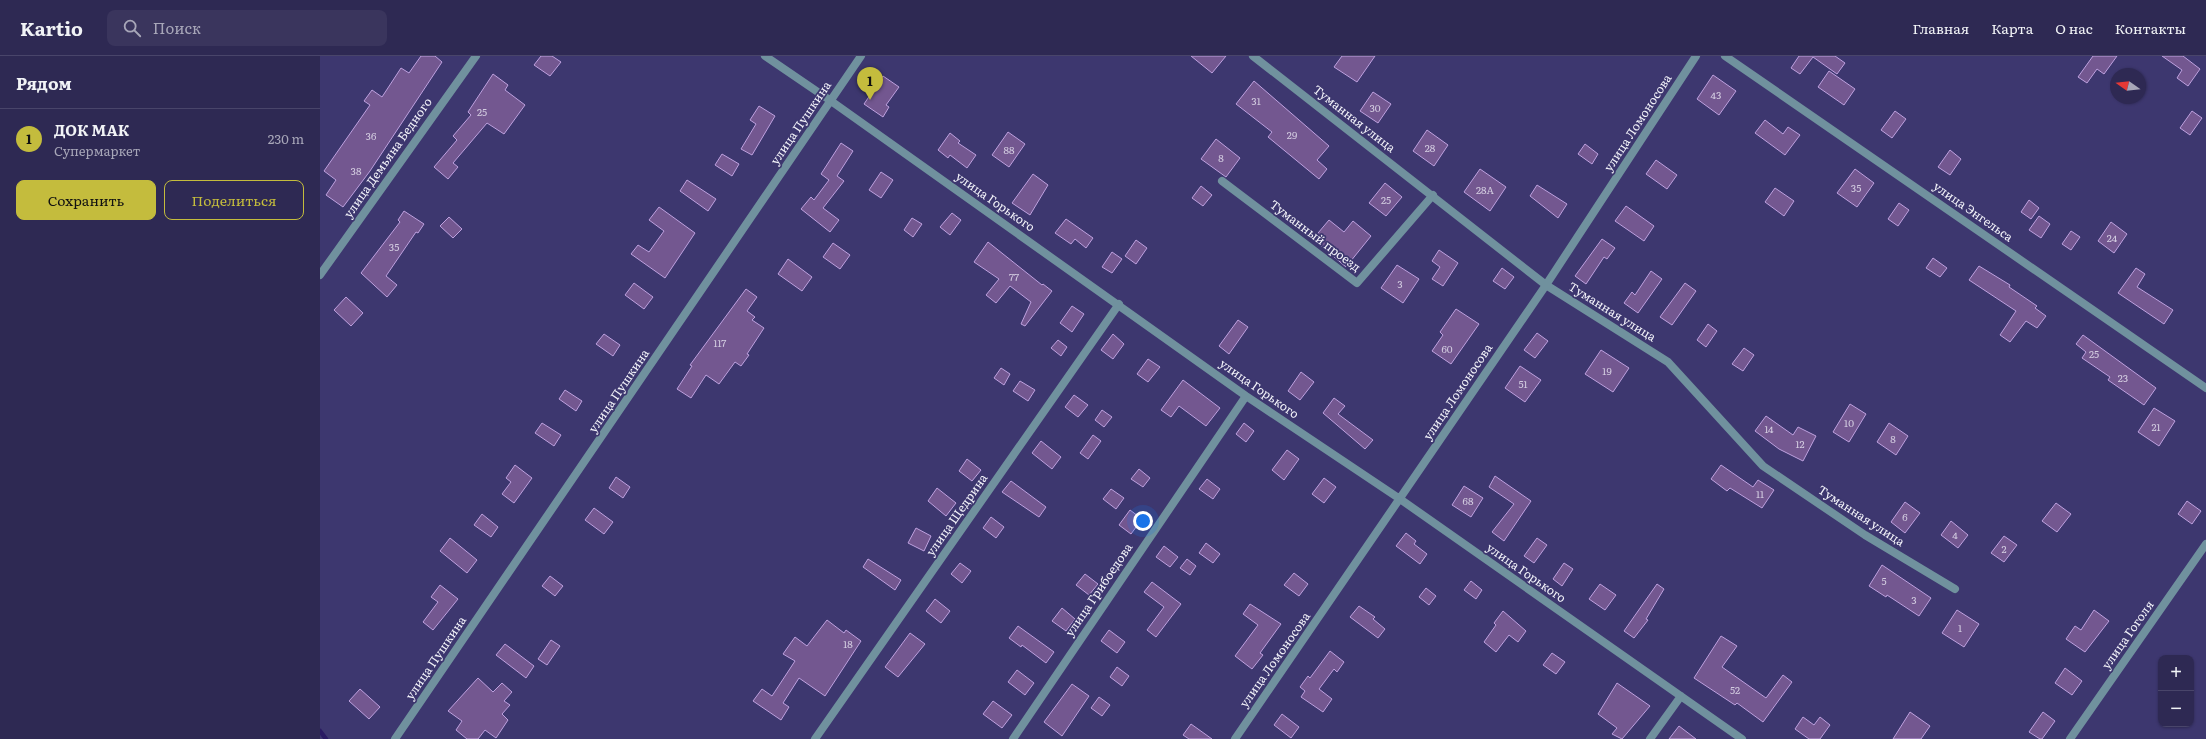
<!DOCTYPE html>
<html lang="ru">
<meta charset="utf-8">
<style>
body{margin:0;font-family:Literata,serif;background:#3a355d;color:#f1f3f6}
.controls{position:absolute;right:12px;bottom:12px;display:grid;overflow:hidden;border-radius:8px;box-shadow:0 1px 3px #0004}
.controls button{width:36px;height:36px;display:grid;place-items:center;padding:0;border:0;border-bottom:1px solid #49456a;background:#2e2953;color:#f1f3f6;font:20px sans-serif}
.compass{position:absolute;left:1790px;top:12px;width:36px;height:36px;border-radius:50%;background:#2e2953;box-shadow:0 1px 3px #0004;rotate:284deg}
.you{position:absolute;left:823px;top:465px;width:14px;height:14px;margin:-10px;border:3px solid #fff;border-radius:50%;background:#1a73e8;box-shadow:0 0 0 6px #1a73e833}
.badge{display:grid;place-items:center;width:26px;height:26px;border-radius:50%;background:#c4bc3d;color:#111;font-size:13px;font-weight:700}
.pin{position:absolute;translate:-50% -33px;filter:drop-shadow(0 1px 2px #0008)}
.pin::after{content:'';position:absolute;top:21px;width:14px;height:12px;background:inherit;clip-path:polygon(0 0,100% 0,50% 100%)}
.list{margin:0;padding:0;list-style:none}
h2{display:flex;justify-content:space-between;align-items:center;height:52px;margin:0;padding:0 16px;font-size:17px}
h2 small{font-size:13px;font-weight:400;color:#a7a6b8}
.list li{display:grid;grid-template-columns:26px 1fr auto;gap:12px;align-items:center;box-sizing:border-box;height:60px;padding:0 16px;border-top:1px solid #49456a}
.list b{display:block;font-size:15px;white-space:nowrap}
.list p{margin:0;font-size:13px;white-space:nowrap;color:#a7a6b8}
.list em{font-size:13px;font-style:normal;color:#a7a6b8}
.actions{display:flex;gap:8px;padding:12px 16px}
.actions a{flex:1;padding:9px 0;border:1px solid #c4bc3d;border-radius:8px;text-align:center;font-size:14px;color:#c4bc3d}
.actions .main{background:#c4bc3d;color:#111}
.icon{flex:none;width:22px;height:22px;fill:none;stroke:currentColor;stroke-width:2;stroke-linecap:round;stroke-linejoin:round}
.map{position:relative;flex:none;width:1886px;height:683px;overflow:hidden}
header{display:flex;align-items:center;gap:24px;box-sizing:border-box;height:56px;padding:0 20px;background:#2e2953;border-bottom:1px solid #49456a}
header strong{font-size:19px}
nav{display:flex;gap:22px;margin-inline-start:auto;font-size:14px}
.search{width:280px;height:36px;background:#3a355d;display:flex;align-items:center;gap:10px;box-sizing:border-box;padding:0 14px;border-radius:8px;color:#a7a6b8;font-size:15px}
main{display:flex}
aside{flex:1;background:#2e2953}
.map>svg:first-child{display:block}
</style>
<header>
<strong>Kartio</strong>
<div class="search"><svg class="icon" aria-label="search" viewBox="0 0 24 24"><circle cx="10" cy="10" r="6"/><path d="M15 15l6 6"/></svg>Поиск</div>
<nav><a>Главная</a><a>Карта</a><a>О нас</a><a>Контакты</a></nav>
</header>
<main>
<aside>
<h2>Рядом<small></small></h2>
<ul class="list">
<li><span class="badge">1</span><div><b>ДОК МАК</b><p>Супермаркет</p></div><em>230 m</em></li>
</ul>
<div class="actions"><a class="main">Сохранить</a><a>Поделиться</a></div>
</aside>
<div class="map">
<svg width="1886" height="683" viewBox="0 0 1886 683">
<rect width="100%" height="100%" fill="#3d376f"/>
<g fill="none" stroke-linecap="round" stroke-linejoin="round">
<path stroke="#2a1b63" stroke-width="4.5" d="M0,675L6,683"/>
</g>
<path fill="#735790" stroke="#bea1df" d="M101,0H115L122,6L50,115L23,151L6,139L16,124L4,115L50,49L44,45L52,34L62,41L81,12L89,17Z
M221,0H232L241,6L230,20L214,9Z
M871,0H906L892,17Z
M1022,0H1055L1037,26L1014,11Z
M1479,0H1515L1525,7L1517,18L1493,1L1480,18L1471,12Z
M1773,0H1797L1784,18L1777,13L1767,27L1758,21Z
M1842,0H1863L1880,13L1868,30L1857,22L1862,14Z
M1509,15L1535,33L1524,49L1498,31Z
M173,18L188,29L185,34L205,49L184,78L167,67L133,107L138,111L128,123L114,111L137,84L133,80L151,59L148,56Z
M1393,19L1416,35L1399,59L1377,43Z
M563,20L579,31L566,49L569,51L563,61L544,48Z
M934,25L1009,90L997,104L1007,113L999,123L948,81L952,76L916,48Z
M1053,36L1071,48L1058,67L1040,55Z
M439,50L455,60L432,99L421,93L436,68L430,64Z
M1575,55L1586,63L1572,82L1561,74Z
M1872,55L1882,62L1870,79L1860,72Z
M1445,64L1463,78L1468,71L1480,79L1465,99L1435,77Z
M1107,74L1128,89L1114,110L1093,95Z
M688,76L705,88L689,111L672,99Z
M630,77L640,85L638,87L656,99L647,112L630,99L628,102L618,94Z
M896,83L920,102L906,121L881,103Z
M521,87L533,95L517,120L524,125L503,152L519,164L510,176L481,153L491,141L494,144L509,124L501,118Z
M1265,88L1278,98L1272,108L1258,98Z
M1630,94L1641,103L1630,119L1618,111Z
M402,98L419,108L412,120L395,109Z
M1336,104L1357,119L1347,133L1326,118Z
M1160,113L1186,131L1170,155L1144,136Z
M1535,113L1554,127L1537,151L1517,137Z
M561,116L573,124L561,142L549,134Z
M713,118L728,129L710,159L692,147Z
M367,124L396,143L388,155L360,135Z
M1065,127L1082,141L1066,160L1049,147Z
M1217,129L1247,148L1238,162L1210,140Z
M881,130L892,139L883,150L872,142Z
M1455,132L1474,145L1464,160L1445,146Z
M1709,144L1719,152L1711,163L1701,156Z
M1579,147L1589,154L1578,170L1568,163Z
M1306,150L1334,170L1324,185L1295,165Z
M339,151L375,177L345,222L311,198L318,189L329,196L344,175L329,164Z
M84,155L104,168L98,177L96,176L66,220L77,229L67,241L41,217L80,166L78,164Z
M632,157L641,164L630,179L620,171Z
M1719,160L1730,168L1721,182L1709,174Z
M129,161L142,173L133,182L120,170Z
M592,162L602,168L593,181L584,174Z
M746,163L773,182L766,192L755,183L751,188L735,177Z
M1009,164L1024,176L1033,165L1051,180L1026,211L993,183Z
M1791,166L1807,178L1794,197L1778,185Z
M1751,175L1760,181L1751,194L1742,188Z
M1282,183L1295,192L1287,203L1284,201L1266,228L1255,220Z
M816,184L827,192L816,208L805,200Z
M668,186L722,229L723,228L732,235L705,270L701,268L711,246L690,230L676,247L666,239L679,223L654,206Z
M513,187L530,199L520,213L503,201Z
M1119,194L1138,207L1123,230L1112,223L1120,211L1112,205Z
M792,196L802,203L792,217L782,211Z
M1613,202L1627,212L1620,221L1606,212Z
M468,203L492,221L482,235L458,218Z
M1077,209L1099,223L1083,247L1061,232Z
M1659,210L1690,229L1689,231L1717,250L1715,252L1726,260L1717,272L1706,265L1690,286L1680,279L1696,255L1649,224Z
M1182,212L1194,221L1185,233L1173,225Z
M1816,212L1825,218L1817,231L1853,254L1844,268L1798,237Z
M1331,215L1342,223L1318,257L1304,247L1312,236L1315,239Z
M314,227L333,241L324,253L305,239Z
M1365,227L1376,235L1352,269L1340,261Z
M426,233L437,241L427,255L435,261L432,264L444,272L427,298L429,299L421,310L415,306L399,328L386,319L371,342L357,333L372,310L370,309Z
M26,241L43,257L31,270L14,254Z
M752,250L764,258L752,276L740,267Z
M1136,253L1159,268L1131,308L1112,295L1123,279L1120,276Z
M918,264L928,271L909,298L899,290Z
M1388,268L1397,275L1386,291L1377,284Z
M1217,277L1228,285L1215,302L1204,294Z
M284,278L300,289L293,300L276,288Z
M793,278L804,288L793,303L781,294Z
M1763,279L1836,332L1824,349L1788,324L1790,321L1762,302L1766,296L1756,288Z
M738,284L747,291L741,300L731,292Z
M1424,292L1434,299L1423,315L1412,308Z
M1281,294L1309,312L1293,336L1265,318Z
M828,303L840,311L828,326L817,318Z
M1200,310L1221,324L1205,346L1185,332Z
M681,312L690,318L684,329L674,322Z
M981,316L994,326L980,344L968,335Z
M863,324L900,352L886,370L859,350L851,361L841,354Z
M700,325L715,334L708,345L693,335Z
M245,334L262,345L256,355L239,343Z
M754,339L768,349L758,361L745,351Z
M1014,342L1025,350L1018,358L1053,384L1045,393L1003,357Z
M1530,348L1546,358L1529,386L1513,376Z
M1834,352L1855,365L1839,390L1818,376Z
M782,354L792,361L784,371L775,364Z
M1446,360L1473,379L1478,371L1496,380L1483,405L1459,393L1435,375Z
M222,367L241,379L234,390L215,377Z
M924,367L934,375L926,386L916,378Z
M1569,367L1588,380L1576,399L1557,386Z
M773,379L781,385L768,403L760,397Z
M721,385L741,401L732,413L712,397Z
M967,394L979,403L964,424L952,414Z
M647,403L661,414L652,425L639,415Z
M195,409L212,422L194,447L182,438L191,426L186,422Z
M1401,409L1433,431L1438,424L1454,434L1442,452L1410,432L1407,435L1391,423Z
M819,413L830,422L823,431L811,423Z
M1175,420L1211,445L1184,485L1172,476L1194,448L1169,431Z
M296,421L310,431L303,442L289,432Z
M1004,422L1016,431L1004,447L992,438Z
M887,423L900,433L893,443L879,433Z
M691,425L726,451L719,461L682,436Z
M1144,430L1163,442L1151,461L1132,449Z
M617,432L636,447L626,460L608,445Z
M791,433L804,442L796,453L783,443Z
M1867,445L1881,455L1872,468L1858,458Z
M1585,446L1600,457L1585,477L1571,466Z
M1736,447L1751,458L1737,476L1722,465Z
M274,452L293,466L284,478L265,464Z
M810,454L822,463L811,478L799,469Z
M162,458L178,471L171,481L154,469Z
M671,461L684,471L676,482L663,472Z
M1631,465L1648,479L1638,492L1621,479Z
M596,472L611,480L604,495L588,487Z
M1086,477L1096,485L1094,488L1107,498L1100,508L1076,490Z
M1684,480L1697,489L1684,506L1671,497Z
M130,482L157,504L147,517L120,495Z
M1217,482L1227,489L1214,507L1204,500Z
M886,487L900,498L893,507L879,497Z
M844,490L858,501L850,511L836,501Z
M548,503L581,524L575,534L543,511Z
M867,503L876,510L870,519L860,512Z
M640,507L651,515L642,527L631,518Z
M1244,507L1253,513L1242,530L1233,523Z
M1562,509L1611,542L1599,560L1567,539L1566,541L1549,530Z
M974,517L988,528L979,540L964,529Z
M765,518L778,528L769,539L756,529Z
M230,520L243,530L235,540L222,530Z
M1151,525L1162,534L1156,543L1144,534Z
M832,526L861,548L836,581L827,574L844,551L824,536Z
M1280,528L1296,539L1285,554L1269,543Z
M1337,528L1344,533L1326,563L1328,564L1314,582L1304,575Z
M120,529L138,543L113,574L103,566L118,546L111,541Z
M1106,532L1116,540L1109,549L1099,541Z
M615,543L630,555L621,567L606,555Z
M930,548L961,568L940,597L943,599L932,613L915,600L938,569L923,558Z
M1039,550L1055,561L1053,563L1065,573L1058,582L1030,561Z
M742,552L755,563L746,575L732,565Z
M1637,554L1659,568L1644,591L1622,577Z
M1774,554L1789,565L1765,596L1746,583L1755,570L1761,574Z
M1183,555L1206,575L1198,586L1189,579L1176,596L1164,586L1176,569L1174,567Z
M507,564L524,577L526,574L541,585L505,640L479,622L463,647L469,651L461,664L433,645L442,633L452,640L475,605L463,598L475,581L487,590Z
M698,570L734,596L726,607L702,589L701,591L689,582Z
M789,574L805,586L797,597L781,585Z
M590,577L605,588L578,621L565,611Z
M1401,580L1417,590L1402,611L1446,642L1463,619L1472,626L1443,666L1417,647L1415,649L1374,622Z
M231,584L240,590L227,609L218,603Z
M185,588L214,610L206,622L176,599Z
M1010,595L1024,606L1017,616L1014,613L999,633L1012,643L1003,656L981,641L985,635L980,631L988,620L990,622Z
M1232,597L1245,606L1236,618L1223,609Z
M797,611L809,620L802,630L790,621Z
M1745,612L1762,625L1752,639L1735,627Z
M697,614L714,627L705,639L688,626Z
M158,622L173,636L182,627L192,636L184,645L190,649L182,658L188,664L176,682L165,674L158,683H147L136,674L142,665L128,655Z
M1297,627L1330,650L1302,683L1292,678L1297,672L1278,658Z
M752,628L769,640L742,680L724,666Z
M40,633L60,651L49,663L29,645Z
M779,641L790,649L782,660L771,652Z
M673,645L692,659L682,672L663,658Z
M1590,656L1610,670L1601,683H1573Z
M1723,656L1735,665L1722,683H1720L1709,676Z
M962,658L979,671L971,682L954,669Z
M1483,661L1494,669L1500,661L1510,669L1500,683H1489L1475,673Z
M871,668L892,683H869L863,679Z
M1359,670L1376,683H1349Z"/>
<g fill="none" stroke-linecap="round" stroke-linejoin="round">
<path stroke="#70919e" stroke-width="8" d="M445,0L511,45L926,340L1080,443L1422,683
M933,0L1226,229L1348,306L1443,410L1545,479L1635,533
M1405,0L1886,332
M902,125L1037,227L1113,139
M0,219L156,0
M75,683L541,0
M495,683L799,248
M693,683L926,340
M915,683L1226,229L1376,0
M1330,683L1361,640
M1750,683L1886,488"/>
</g>
<g text-anchor="middle" stroke-width="3.5" stroke-linejoin="round" paint-order="stroke">
<g font-size="10" fill="#d3cce0">
<text x="1396" y="43">43</text>
<text x="936" y="49">31</text>
<text x="1055" y="56">30</text>
<text x="162" y="60">25</text>
<text x="972" y="83">29</text>
<text x="51" y="84">36</text>
<text x="1110" y="96">28</text>
<text x="689" y="98">88</text>
<text x="901" y="106">8</text>
<text x="36" y="119">38</text>
<text x="1536" y="136">35</text>
<text x="1165" y="138">28А</text>
<text x="1066" y="148">25</text>
<text x="1792" y="186">24</text>
<text x="74" y="195">35</text>
<text x="694" y="225">77</text>
<text x="1080" y="232">3</text>
<text x="400" y="291">117</text>
<text x="1127" y="297">60</text>
<text x="1774" y="302">25</text>
<text x="1287" y="319">19</text>
<text x="1803" y="326">23</text>
<text x="1203" y="332">51</text>
<text x="1529" y="371">10</text>
<text x="1836" y="375">21</text>
<text x="1449" y="377">14</text>
<text x="1573" y="387">8</text>
<text x="1480" y="392">12</text>
<text x="1440" y="442">11</text>
<text x="1148" y="449">68</text>
<text x="1585" y="465">6</text>
<text x="1635" y="483">4</text>
<text x="1684" y="497">2</text>
<text x="1564" y="529">5</text>
<text x="1594" y="548">3</text>
<text x="1640" y="576">1</text>
<text x="528" y="592">18</text>
<text x="1415" y="638">52</text>
</g>
<g font-size="12" fill="#f3f3fa" stroke="#3d376f">
<text transform="translate(1034 63) rotate(38)" y="4">Туманная улица</text>
<text transform="translate(481 67) rotate(-56)" y="4">улица Пушкина</text>
<text transform="translate(1318 67) rotate(-57)" y="4">улица Ломоносова</text>
<text transform="translate(68 102) rotate(-55)" y="4">улица Демьяна Бедного</text>
<text transform="translate(675 146) rotate(35)" y="4">улица Горького</text>
<text transform="translate(1653 156) rotate(35)" y="4">улица Энгельса</text>
<text transform="translate(995 180) rotate(37)" y="4">Туманный проезд</text>
<text transform="translate(1292 256) rotate(32)" y="4">Туманная улица</text>
<text transform="translate(939 333) rotate(35)" y="4">улица Горького</text>
<text transform="translate(299 335) rotate(-56)" y="4">улица Пушкина</text>
<text transform="translate(1138 336) rotate(-56)" y="4">улица Ломоносова</text>
<text transform="translate(637 459) rotate(-55)" y="4">улица Щедрина</text>
<text transform="translate(1541 460) rotate(33)" y="4">Туманная улица</text>
<text transform="translate(1206 517) rotate(35)" y="4">улица Горького</text>
<text transform="translate(779 534) rotate(-56)" y="4">улица Грибоедова</text>
<text transform="translate(1808 579) rotate(-55)" y="4">улица Гоголя</text>
<text transform="translate(116 602) rotate(-56)" y="4">улица Пушкина</text>
<text transform="translate(955 604) rotate(-55)" y="4">улица Ломоносова</text>
</g>
</g>
</svg>
<div class="controls">
<button>+</button>
<button>−</button>
</div>
<svg class="compass" viewBox="-18 -18 36 36"><path d="M0-13l5 13h-10z" fill="#e53935"/><path d="M0 13l5-13h-10z" fill="#a7a6b8"/></svg>
<div class="you"></div>
<div class="pin badge" style="left:550px;top:44px">1</div>
</div>
</main>
